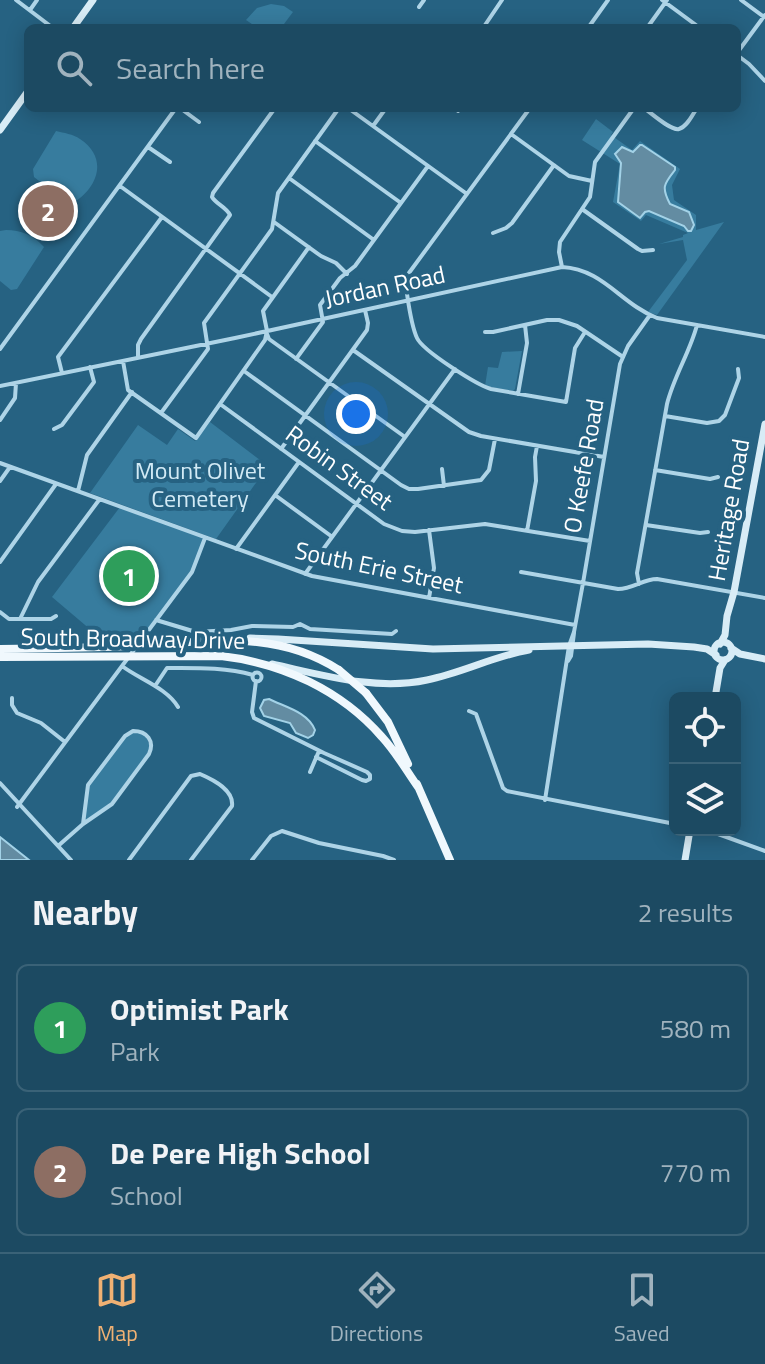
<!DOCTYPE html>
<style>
body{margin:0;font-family:"Titillium Web",sans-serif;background:#29546b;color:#f1f3f6}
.controls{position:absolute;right:24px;bottom:24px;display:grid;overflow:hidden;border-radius:12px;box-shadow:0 4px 20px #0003}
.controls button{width:72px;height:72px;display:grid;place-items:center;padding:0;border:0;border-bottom:2px solid #3a6277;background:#1c4a62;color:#f1f3f6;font:40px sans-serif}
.you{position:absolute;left:356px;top:414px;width:28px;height:28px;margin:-20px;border:6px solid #fff;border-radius:50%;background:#1a73e8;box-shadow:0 0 0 12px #1a73e833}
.badge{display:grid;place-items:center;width:52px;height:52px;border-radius:50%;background:#f0b173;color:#fff;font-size:26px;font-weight:700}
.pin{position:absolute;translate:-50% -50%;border:4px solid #fff;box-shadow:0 2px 8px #0006}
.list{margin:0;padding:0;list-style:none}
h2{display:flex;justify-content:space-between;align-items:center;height:104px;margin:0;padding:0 32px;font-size:34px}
h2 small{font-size:26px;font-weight:400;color:#a0b3be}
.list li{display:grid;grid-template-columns:52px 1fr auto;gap:24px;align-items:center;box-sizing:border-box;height:128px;margin:0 16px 16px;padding:0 16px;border:2px solid #3a6277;border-radius:12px}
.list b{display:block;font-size:30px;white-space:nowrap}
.list p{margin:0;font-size:26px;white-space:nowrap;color:#a0b3be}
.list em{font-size:26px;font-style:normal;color:#a0b3be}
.icon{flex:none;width:44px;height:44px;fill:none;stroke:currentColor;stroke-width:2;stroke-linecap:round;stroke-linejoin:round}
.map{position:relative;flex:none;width:765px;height:860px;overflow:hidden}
.search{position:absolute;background:#1c4a62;box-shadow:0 4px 20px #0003;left:24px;right:24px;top:24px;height:88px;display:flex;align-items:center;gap:20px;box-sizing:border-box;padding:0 28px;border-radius:12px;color:#a0b3be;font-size:30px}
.sheet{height:392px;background:#1c4a62}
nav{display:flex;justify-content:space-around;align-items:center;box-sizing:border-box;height:112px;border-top:2px solid #3a6277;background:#1c4a62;font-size:22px;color:#a0b3be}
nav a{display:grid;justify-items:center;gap:4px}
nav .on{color:#f0b173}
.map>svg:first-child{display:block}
</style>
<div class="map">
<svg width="765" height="860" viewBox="0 0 765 860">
<rect width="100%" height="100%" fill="#266282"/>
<path fill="#377c9e" d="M271,4L284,6L293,12L281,28H258L246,20L257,8Z
M596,119L613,132L611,135L632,150L640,141L680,169L672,185L674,200L696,215V230L724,222L657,315L648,312L687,260L683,240L659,244L683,237V235L688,233L646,215L641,221L613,202L620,164L582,140Z
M56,131C64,133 73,134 80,139C110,159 97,190 70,205L34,177L33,169Z
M6,230C21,230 33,235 44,247L17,289L11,290L0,281V231Z
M522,351L515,389L513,391L485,386L488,367L498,368L502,352Z
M210,422L268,466L216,539L90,493L138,425L167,445L178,429L195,441Z
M120,507L205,538L192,572L137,646L111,647L52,597Z
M133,731L145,734L151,749L112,804L83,824L88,785L125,736Z"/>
<path fill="#638ca2" stroke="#a3d2e7" stroke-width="2" d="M640,145H642L675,167V170C664,184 661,187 670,204L689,212L694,225L691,231H688L684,226L649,211L645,212L640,218L618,202L621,163L615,154L622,147L633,152Z
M269,699C285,707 308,712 315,730L313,735L308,738L296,733L290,723L264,716L260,708L264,700Z
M0,837L29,860H0Z"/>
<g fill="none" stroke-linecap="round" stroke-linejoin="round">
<path stroke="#aed4e7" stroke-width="4" d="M16,0L53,28
M662,0L700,28
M741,0L764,17
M419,7L424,0
M30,10L37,0
M234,28L236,26L239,28
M483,28L502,0
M588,28L608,0
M647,28L667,0
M737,53L765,15
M737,55L749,64L765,81
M180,108L199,122
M348,108L467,194
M454,108L458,111
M530,108L406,277L405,281C408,298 410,323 417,338C423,351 477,385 491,389L566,402L575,348L585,332
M644,108C651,113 671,131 679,129C687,127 693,114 697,108
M373,126L386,108
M511,134L569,176L592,181
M315,141L401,203
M148,147L170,162
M289,178L374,240
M120,186L272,297
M582,209L638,249L642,251L653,250
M274,222L321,256L336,263L347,274
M493,233L506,228L512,223L554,165
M562,267L559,252L560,242L590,197L595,162L634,108
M485,332H493L547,320H559L577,326L623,357
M267,334L269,339L405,437
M0,349L176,108
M353,350L469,432L481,436L604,457
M138,358V345L141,339L230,215C226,207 216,204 212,197L213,193L275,108
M296,359L323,322L320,305L340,278L355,266L428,166
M123,361L128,390L196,438L265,340L267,331L263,311L309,247
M244,371L401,485L409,489H418L481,480L489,470L495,439
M62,373L58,357L162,217
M0,386L235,338L562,267C603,269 621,304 657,318L765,337
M518,394L527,343L525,325
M220,404L384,524L402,531L415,532L485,524L590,541
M161,413L208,349L204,323L272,229L278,193L339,108
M665,416L707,423L719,421L725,415L739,378L738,369
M0,420L15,398L16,383
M54,429L62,425L94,382L90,367
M281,449L367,330L368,323L365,310
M0,463L312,576L575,625
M442,469L444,486
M655,470L710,479L718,477
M0,481L10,467
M78,491L87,455L132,392
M275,495L331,536
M646,525L700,533L708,532
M527,531L536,481L535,457L537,446
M236,549L299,462
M0,562L56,484
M521,572L618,589C633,589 643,579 657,579L765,598
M305,574L455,369
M639,584L637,573L667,404C674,376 690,352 697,325
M429,598L434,568L429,530
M0,612L9,619H51L56,616
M20,619L38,582L99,500
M156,620L196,632L231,630L252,626L293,627L300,624L310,629L392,634L396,631
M568,661L571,656L574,633
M122,666C139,679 167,688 178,707
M252.5 677a4.5 4.5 0 1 1 9 0a4.5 4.5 0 1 1-9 0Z
M256,681L252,712L254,718L324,753L367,772L370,775V779L366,781L362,780L316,757
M155,686L167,668C196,668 225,667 253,675
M12,698V705L17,713L41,723L65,742
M469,711L476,714L503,788L507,791L675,824
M133,731C147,731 155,741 149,754L112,804L83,824L88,785L125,736Z
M310,772L319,751
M0,783L71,860
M545,800L569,646L574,632L583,583L620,364L628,346L650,315
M17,807L192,572L205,538
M707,830L765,851
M58,846L83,824
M129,860L191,776L200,774C214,780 234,790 232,806L191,860
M252,860L271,836L282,831L319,843L383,856L394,860"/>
<path stroke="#d8ecf6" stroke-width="7" d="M73,28L93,0
M0,130L28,91
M250,638L278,639L433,649L648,644L694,647L707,649L716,655
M714 651a9 9 0 1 1 18 0a9 9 0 1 1-18 0Z
M720,644L725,635L727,616L734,592L765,424
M731,648L740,654L765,659
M272,664C323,675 376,691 427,680C462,673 494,656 529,650
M715,698L720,668L725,660
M685,860L690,830"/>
<path stroke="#f0f8fd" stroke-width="8" d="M0,649C43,648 86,648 130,646C205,643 272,627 339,670
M0,657L221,656C282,663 341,690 382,737C396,752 406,770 418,787
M366,693L388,722L408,764
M417,784L450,860"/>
<path stroke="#f0f8fd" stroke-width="8" d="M339,670L366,693"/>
</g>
<g text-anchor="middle" stroke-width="8" stroke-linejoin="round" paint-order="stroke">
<g font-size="24" fill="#fff" stroke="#266282">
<text transform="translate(385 287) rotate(-12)" y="8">Jordan Road</text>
<text transform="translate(584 466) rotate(-80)" y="8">O Keefe Road</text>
<text transform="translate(339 468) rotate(36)" y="8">Robin Street</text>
<text transform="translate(729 510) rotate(-80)" y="8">Heritage Road</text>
<text transform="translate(379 568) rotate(12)" y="8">South Erie Street</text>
<text transform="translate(133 639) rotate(1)" y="8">South Broadway Drive</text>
</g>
<g font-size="24" fill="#d2eaf5" stroke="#266282">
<text x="200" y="479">Mount Olivet<tspan x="200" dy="28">Cemetery</tspan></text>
</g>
</g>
</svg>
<div class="controls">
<button><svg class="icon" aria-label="locate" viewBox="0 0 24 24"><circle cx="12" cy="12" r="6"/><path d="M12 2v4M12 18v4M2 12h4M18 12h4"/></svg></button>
<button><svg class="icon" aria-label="layers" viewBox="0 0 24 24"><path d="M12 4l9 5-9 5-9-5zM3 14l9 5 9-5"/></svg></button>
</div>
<div class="you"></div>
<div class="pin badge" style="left:129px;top:576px;background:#2e9e5b">1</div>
<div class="pin badge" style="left:48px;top:211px;background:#8d6e63">2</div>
<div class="search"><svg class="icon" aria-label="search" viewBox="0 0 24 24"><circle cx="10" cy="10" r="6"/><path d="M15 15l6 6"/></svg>Search here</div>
</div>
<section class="sheet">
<h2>Nearby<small>2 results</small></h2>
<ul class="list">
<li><span class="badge" style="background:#2e9e5b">1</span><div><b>Optimist Park</b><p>Park</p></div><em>580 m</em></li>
<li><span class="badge" style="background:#8d6e63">2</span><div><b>De Pere High School</b><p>School</p></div><em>770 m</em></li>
</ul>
</section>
<nav>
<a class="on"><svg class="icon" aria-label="map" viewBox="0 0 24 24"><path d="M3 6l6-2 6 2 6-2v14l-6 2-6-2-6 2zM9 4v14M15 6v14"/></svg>Map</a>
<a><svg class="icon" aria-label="directions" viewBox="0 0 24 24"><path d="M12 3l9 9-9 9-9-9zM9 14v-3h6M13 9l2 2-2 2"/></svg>Directions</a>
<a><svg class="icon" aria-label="saved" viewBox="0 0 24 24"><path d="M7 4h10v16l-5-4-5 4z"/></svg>Saved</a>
</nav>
